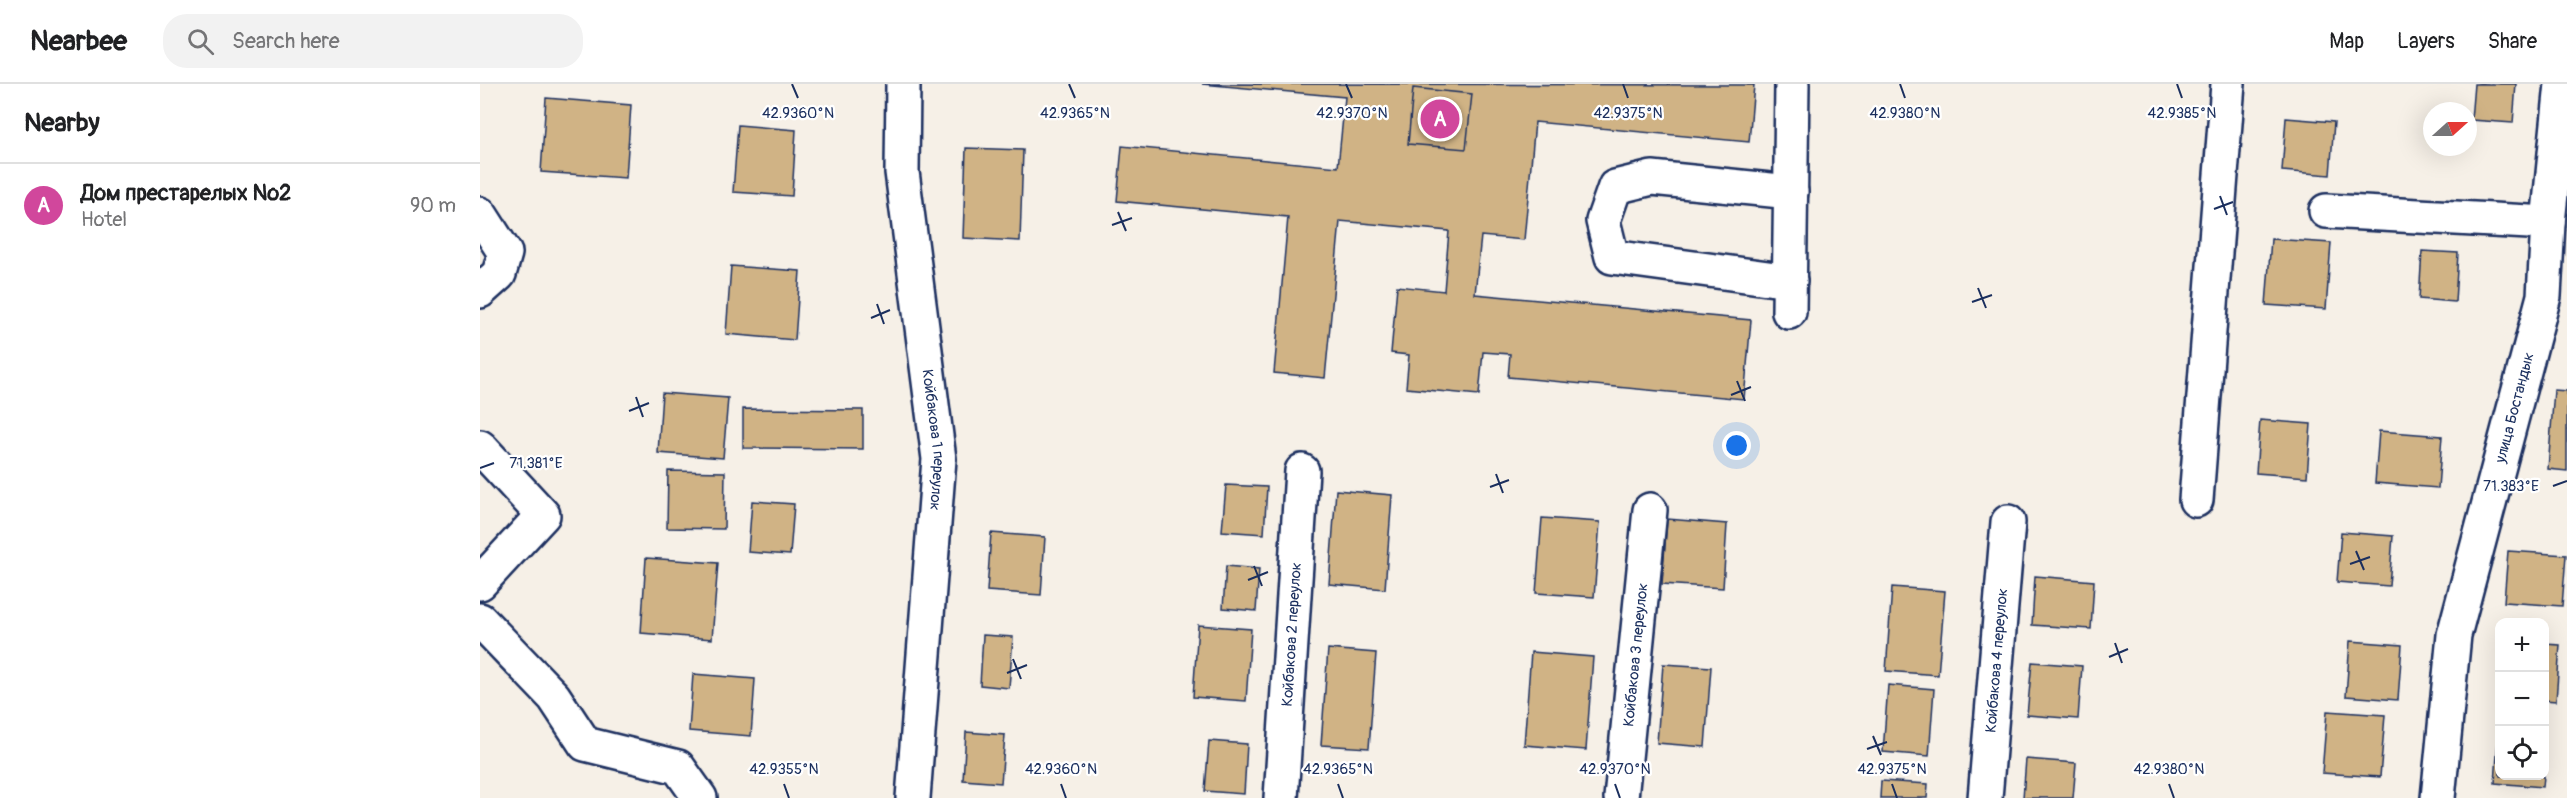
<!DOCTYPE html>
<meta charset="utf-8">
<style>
body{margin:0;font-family:Pangolin,sans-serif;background:#f2f2f2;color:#202124}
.controls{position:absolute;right:18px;bottom:18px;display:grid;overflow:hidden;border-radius:12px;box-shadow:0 6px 24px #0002}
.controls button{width:54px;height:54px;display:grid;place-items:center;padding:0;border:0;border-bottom:2px solid #e0e0e0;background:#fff;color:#202124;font:30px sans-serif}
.compass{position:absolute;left:1943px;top:18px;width:54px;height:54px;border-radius:50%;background:#fff;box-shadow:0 6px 24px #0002;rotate:69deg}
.you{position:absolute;left:1257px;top:362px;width:21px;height:21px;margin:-15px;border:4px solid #fff;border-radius:50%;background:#1a73e8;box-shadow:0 0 0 9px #1a73e833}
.badge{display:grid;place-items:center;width:39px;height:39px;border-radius:50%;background:#1a73e8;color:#fff;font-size:20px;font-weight:700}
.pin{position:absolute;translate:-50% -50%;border:3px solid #fff;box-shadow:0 2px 6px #0006}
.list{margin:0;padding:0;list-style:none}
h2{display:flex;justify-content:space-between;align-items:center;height:78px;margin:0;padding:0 24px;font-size:26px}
h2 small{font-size:20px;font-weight:400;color:#757577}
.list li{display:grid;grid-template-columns:39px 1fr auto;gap:18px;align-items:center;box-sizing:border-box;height:84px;padding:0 24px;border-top:2px solid #e0e0e0}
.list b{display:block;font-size:22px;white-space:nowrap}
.list p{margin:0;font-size:20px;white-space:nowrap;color:#757577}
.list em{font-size:20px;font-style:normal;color:#757577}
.icon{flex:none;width:33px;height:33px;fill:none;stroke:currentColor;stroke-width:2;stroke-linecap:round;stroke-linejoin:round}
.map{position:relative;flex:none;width:2087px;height:714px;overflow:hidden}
header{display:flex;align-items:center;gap:36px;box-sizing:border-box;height:84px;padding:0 30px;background:#fff;border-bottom:2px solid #e0e0e0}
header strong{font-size:28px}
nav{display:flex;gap:33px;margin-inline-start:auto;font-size:21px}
.search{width:420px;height:54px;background:#f2f2f2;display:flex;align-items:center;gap:15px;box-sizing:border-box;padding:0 21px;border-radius:24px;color:#757577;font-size:22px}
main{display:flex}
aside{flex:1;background:#fff}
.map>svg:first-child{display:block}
</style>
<header>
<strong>Nearbee</strong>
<div class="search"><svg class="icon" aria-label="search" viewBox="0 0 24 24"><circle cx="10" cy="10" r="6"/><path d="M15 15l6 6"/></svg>Search here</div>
<nav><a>Map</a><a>Layers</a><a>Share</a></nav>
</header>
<main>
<aside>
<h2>Nearby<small></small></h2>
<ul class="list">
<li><span class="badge" style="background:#d1479c">A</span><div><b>Дом престарелых №2</b><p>Hotel</p></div><em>90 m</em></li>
</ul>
</aside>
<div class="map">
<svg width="2087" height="714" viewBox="0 0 2087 714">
<rect width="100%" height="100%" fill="#f6f0e7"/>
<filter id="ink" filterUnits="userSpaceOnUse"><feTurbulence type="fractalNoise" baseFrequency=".0167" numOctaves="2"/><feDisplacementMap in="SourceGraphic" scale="12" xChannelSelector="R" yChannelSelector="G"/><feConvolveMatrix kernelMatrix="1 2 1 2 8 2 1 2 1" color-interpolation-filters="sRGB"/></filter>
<g filter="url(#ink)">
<path fill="#d0b385" stroke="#1b2f5e" stroke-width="1.5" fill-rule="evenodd" d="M722,0L1274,1L1269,58L1055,38L1044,156L1001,152L995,210L1271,236L1264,315L1028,293L1030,270L1003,268L999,311L926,304L929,271L911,269L917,202L964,207L969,147L860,137L845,294L794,289L808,133L637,117L642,62L858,83L865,13ZM933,4L992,10L986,65L928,60Z
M1994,0H2036L2033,39L1991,36Z
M933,4L992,10L986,65L928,60Z
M66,14L151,21L146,94L61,88Z
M1806,34L1854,38L1850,91L1802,87Z
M258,41L316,46L312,112L253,108Z
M486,64L543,66L540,157L483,154Z
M1791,155L1851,159L1846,225L1786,221Z
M1942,167L1978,169L1975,218L1939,215Z
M251,182L320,187L315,256L246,250Z
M2074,306L2087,307V387L2068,385Z
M182,309L248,314L243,374L178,369Z
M263,325L383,326V365L263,364Z
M1780,336L1831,340L1827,393L1776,389Z
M1899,347L1962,352L1958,404L1895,399Z
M188,387L245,388L244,445L187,444Z
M746,401L787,403L784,450L742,447Z
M856,406L912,411L905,505L849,500Z
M272,417L314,420L310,471L268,468Z
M1062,434L1120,438L1114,513L1056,509Z
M1187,435L1247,440L1243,504L1182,500Z
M1861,448L1913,452L1909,502L1857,498Z
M511,449L565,453L561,511L507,507Z
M2028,467L2086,471L2082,522L2024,518Z
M166,474L238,479L232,555L161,549Z
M746,482L779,485L776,527L743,524Z
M1555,492L1614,497L1611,545L1552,541Z
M1412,503L1465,507L1458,591L1406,587Z
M718,541L771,545L766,617L713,613Z
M503,551L533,553L529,604L500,601Z
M1870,557L1922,561L1918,616L1866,612Z
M2064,560L2080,561L2076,617L2064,616Z
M848,565L896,569L889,664L841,661Z
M1051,568L1113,573L1106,666L1044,661Z
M1552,578L1602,582L1598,635L1547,631Z
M1183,580L1231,583L1225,663L1177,659Z
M213,590L275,595L271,652L209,647Z
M1408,601L1454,605L1449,672L1403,668Z
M1847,627L1905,631L1900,693L1842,689Z
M2019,642L2020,692H2064L2063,703L2015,699Z
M486,648L525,651L521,699L483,696Z
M729,657L767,660L764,710L725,707Z
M1546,675L1596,679L1593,714H1543Z
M1401,697L1448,700L1447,714H1400Z"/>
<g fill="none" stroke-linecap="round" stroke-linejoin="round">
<defs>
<g id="minor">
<path id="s1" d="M423,0L422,88L459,375L433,714"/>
<path d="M1846,127L2068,139"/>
<path d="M0,130L25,169L19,190L0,207"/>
<path d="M1310,197L1132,173L1123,137L1135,103L1172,94L1311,108"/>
<path d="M1309,228L1312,0"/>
<path d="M0,363L63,431L0,499"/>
<path d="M1716,416L1748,0"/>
<path d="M0,536L74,613L105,660L198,683L220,714"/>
<path id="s2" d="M801,714L822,387"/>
<path id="s3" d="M1141,714L1170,426"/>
<path id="s4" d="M1505,714L1528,438"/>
<path id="s5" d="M1958,714L1974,551L2064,212L2068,139L2082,0"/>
</g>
</defs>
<use href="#minor" stroke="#1b2f5e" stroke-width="38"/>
<use href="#minor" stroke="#fff" stroke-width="33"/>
</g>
</g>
<path fill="none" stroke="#1b2f5e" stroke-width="2" d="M312,0L318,14M589,0L595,14M866,0L872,14M1143,0L1148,14M1420,0L1425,14M1697,0L1702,14M1740,112L1747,131M1734,125L1753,118M638,128L646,147M632,141L652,134M1498,204L1506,224M1492,218L1512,211M397,220L404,240M391,234L410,226M1257,297L1265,317M1251,311L1271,303M156,313L163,333M149,327L169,319M0,384L14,379M1016,390L1023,409M2073,402L2087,397M1010,403L1029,396M1876,467L1884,486M1870,480L1890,473M774,482L782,502M768,496L788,488M1635,559L1642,579M1629,573L1648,565M533,575L541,595M527,589L547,581M1393,652L1401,671M1387,665L1407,658M304,700L309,714M581,700L586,714M858,700L863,714M1135,700L1140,714M1412,700L1417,714M1689,700L1694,714"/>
<g text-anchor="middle" stroke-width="4.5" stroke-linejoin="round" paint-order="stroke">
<g font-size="15" fill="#1b2f5e" stroke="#fff">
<text dy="5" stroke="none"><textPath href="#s5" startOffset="399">улица Бостандык</textPath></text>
<text dy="5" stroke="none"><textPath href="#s1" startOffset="358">Койбакова 1 переулок</textPath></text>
<text dy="5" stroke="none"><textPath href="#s2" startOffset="164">Койбакова 2 переулок</textPath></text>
<text dy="5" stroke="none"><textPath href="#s3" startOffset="144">Койбакова 3 переулок</textPath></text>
<text dy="5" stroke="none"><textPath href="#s4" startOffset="138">Койбакова 4 переулок</textPath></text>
</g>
</g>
<g font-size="15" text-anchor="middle" fill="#1b2f5e" stroke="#fff" stroke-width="4.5" stroke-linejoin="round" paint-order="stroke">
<text x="872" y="34">42.9370°N</text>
<text x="1425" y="34">42.9380°N</text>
<text x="1702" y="34">42.9385°N</text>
<text x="318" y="34">42.9360°N</text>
<text x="595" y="34">42.9365°N</text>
<text x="1148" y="34">42.9375°N</text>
<text x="56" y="384">71.381°E</text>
<text x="2031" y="407">71.383°E</text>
<text x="304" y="690">42.9355°N</text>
<text x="581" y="690">42.9360°N</text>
<text x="858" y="690">42.9365°N</text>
<text x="1135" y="690">42.9370°N</text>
<text x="1412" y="690">42.9375°N</text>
<text x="1689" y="690">42.9380°N</text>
</g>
</svg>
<div class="controls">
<button>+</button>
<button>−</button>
<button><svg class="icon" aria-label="locate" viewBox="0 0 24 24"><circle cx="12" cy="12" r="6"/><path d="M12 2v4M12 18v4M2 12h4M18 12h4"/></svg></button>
</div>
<svg class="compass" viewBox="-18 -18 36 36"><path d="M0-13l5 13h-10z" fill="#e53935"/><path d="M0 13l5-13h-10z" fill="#757577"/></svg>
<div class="you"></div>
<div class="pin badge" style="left:960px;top:35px;background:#d1479c">A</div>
</div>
</main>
